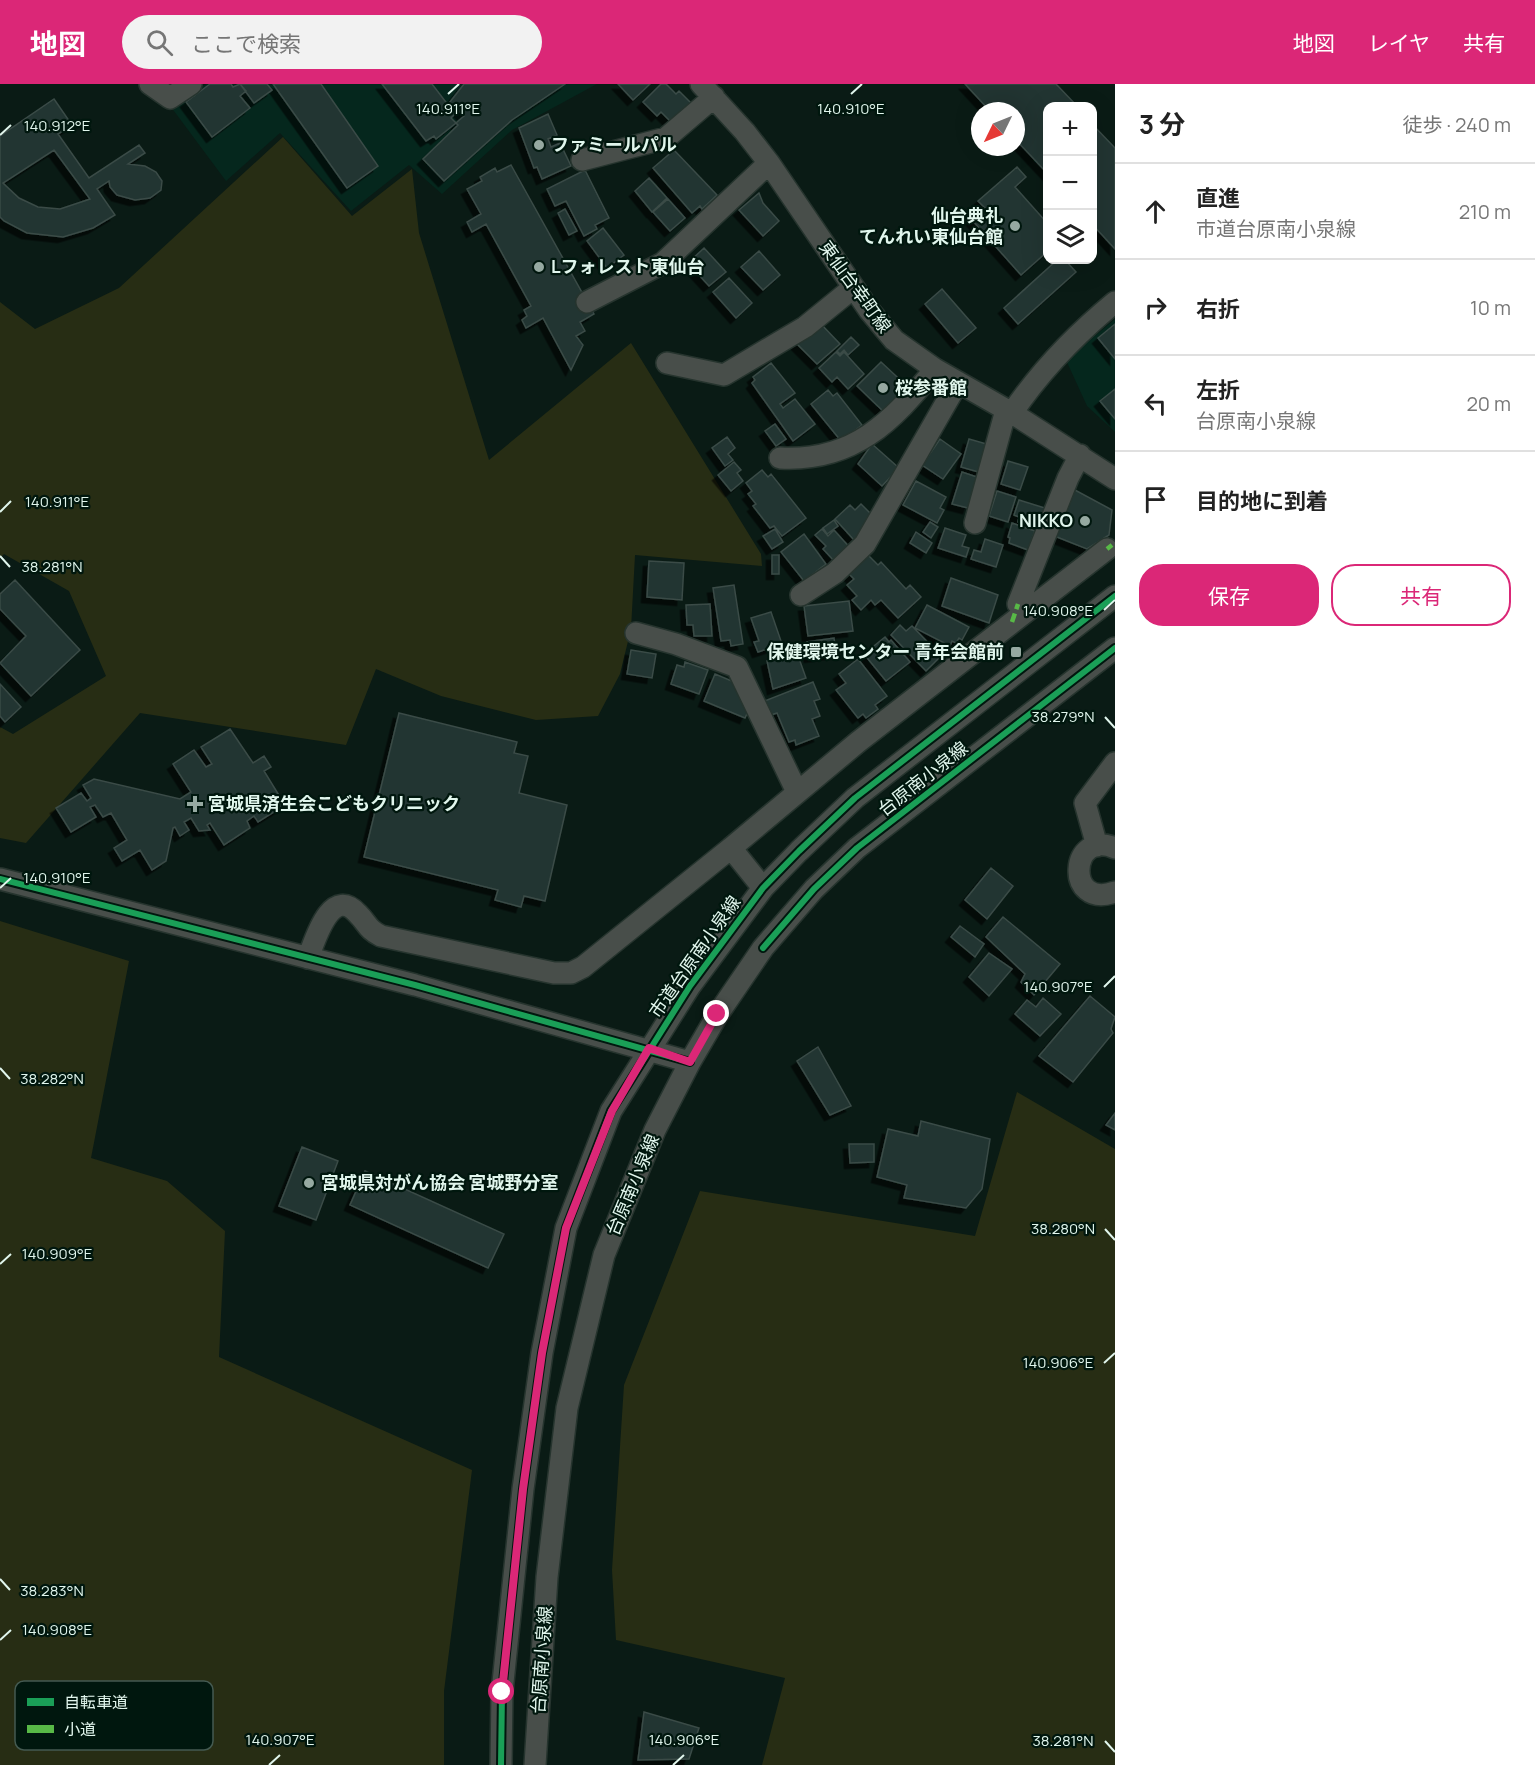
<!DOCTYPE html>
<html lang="ja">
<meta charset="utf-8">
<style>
body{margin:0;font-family:Manrope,"Noto Sans JP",sans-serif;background:#f2f2f2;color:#222}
.controls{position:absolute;right:18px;top:18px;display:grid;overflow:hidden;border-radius:12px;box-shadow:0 6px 24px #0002}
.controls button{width:54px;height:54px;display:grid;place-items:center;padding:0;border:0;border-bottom:2px solid #e0e0e0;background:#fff;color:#222;font:30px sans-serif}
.compass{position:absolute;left:971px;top:18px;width:54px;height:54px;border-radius:50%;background:#fff;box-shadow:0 6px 24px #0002;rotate:227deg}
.stop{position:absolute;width:18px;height:18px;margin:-14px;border:4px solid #db2777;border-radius:50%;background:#fff}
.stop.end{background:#db2777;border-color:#fff;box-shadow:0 2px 6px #0008}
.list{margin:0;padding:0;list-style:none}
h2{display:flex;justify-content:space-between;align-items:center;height:78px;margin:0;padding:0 24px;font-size:26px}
h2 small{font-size:20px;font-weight:400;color:#767676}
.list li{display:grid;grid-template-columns:39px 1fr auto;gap:18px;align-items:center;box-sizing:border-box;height:96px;padding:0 24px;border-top:2px solid #e0e0e0}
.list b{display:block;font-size:22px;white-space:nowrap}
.list p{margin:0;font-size:20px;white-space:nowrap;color:#767676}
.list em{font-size:20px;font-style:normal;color:#767676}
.actions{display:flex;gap:12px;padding:18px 24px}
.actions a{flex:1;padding:14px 0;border:2px solid #db2777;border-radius:24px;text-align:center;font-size:21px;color:#db2777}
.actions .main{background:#db2777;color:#fff}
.icon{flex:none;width:33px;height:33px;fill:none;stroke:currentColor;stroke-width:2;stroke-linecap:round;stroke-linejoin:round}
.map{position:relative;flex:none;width:1115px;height:1681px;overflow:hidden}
header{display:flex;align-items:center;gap:36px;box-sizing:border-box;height:84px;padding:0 30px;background:#db2777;color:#fff}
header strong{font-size:28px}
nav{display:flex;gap:33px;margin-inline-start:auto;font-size:21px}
.search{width:420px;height:54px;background:#f2f2f2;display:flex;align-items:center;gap:15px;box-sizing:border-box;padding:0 21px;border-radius:33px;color:#767676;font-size:22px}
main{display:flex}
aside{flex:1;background:#fff}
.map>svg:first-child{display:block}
</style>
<header>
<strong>地図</strong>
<div class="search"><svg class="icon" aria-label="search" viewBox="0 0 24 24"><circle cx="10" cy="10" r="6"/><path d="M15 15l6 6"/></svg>ここで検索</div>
<nav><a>地図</a><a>レイヤ</a><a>共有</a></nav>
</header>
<main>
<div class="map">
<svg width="1115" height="1681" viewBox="0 0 1115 1681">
<defs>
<filter id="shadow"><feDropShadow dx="-5.5" dy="5.5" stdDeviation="0" flood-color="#0009"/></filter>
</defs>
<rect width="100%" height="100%" fill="#0a1b15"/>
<path fill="#05271d" d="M206,0H597L512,46L442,110L409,81L351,127L280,49L226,97L171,23Z
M1115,235V348L1087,322L1066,276Z"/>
<path fill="#272d14" d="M283,53L352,132L412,85L419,149L489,376L631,259L761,470L762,482L635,471L631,545L620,590L598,632L536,636L441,612L376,585L346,661L140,629L26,759L0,754V643L13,650L106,592L69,507L4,470L0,474V218L35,245L119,204Z
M0,837L129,877L91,1074L167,1097L225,1147L219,1273L472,1386L444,1607V1681H0Z
M1017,1008L1115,1065V1681H762L785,1594L616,1556L612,1486L624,1301L700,1107L975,1152Z"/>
<path fill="#233532" stroke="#3a4b47" stroke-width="1.5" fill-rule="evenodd" filter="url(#shadow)" d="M210,0H231L233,3L240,0L246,7L240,12L250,24L212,53L186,18Z
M240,0H267L272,6L254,19Z
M273,0H321L378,82L347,104Z
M382,0H432L455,30L451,34L456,39L436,55L434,52L426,57Z
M464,0H565L512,36L444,97L423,75L458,41L456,39L464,32L450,18Z
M618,0H650L633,16Z
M661,0H666L676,10L679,7L692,20L672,39L661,28L657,32L643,18Z
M965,0H1056L1077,22H1048V90L1016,56V27H990Z
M54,15L72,41L58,50L89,94L139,61L145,69L128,80L145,82L156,88L162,97L161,106L150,114L135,116L117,111L110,103L109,97L97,105L115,131L93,144L63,153L27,149L4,137L0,133V52ZM54,66L90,115L60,125L38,123L19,114L3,99Z
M548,30L557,51L548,55L551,63L560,59L571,82L542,95L537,83L534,84L519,44Z
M1092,40L1115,64V165L1092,140Z
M674,66L717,111L702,125L700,122L692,129L653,84Z
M511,81L594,230L580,238L585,247L576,252L583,261L571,286L543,234L526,244L522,236L527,232L524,226L531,222L486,140L472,148L467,138L481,130L467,105L482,97L480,93L495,84L497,88Z
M1017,83L1026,93L1015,103L1048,140V167L1021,191L972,136L985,124L978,117Z
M585,86L609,134L595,141L597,145L584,152L566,117L555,122L547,105Z
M649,94L667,114L652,128L635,107Z
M759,109L763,119L779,137L763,152L739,126Z
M668,115L685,134L670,147L653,128Z
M565,125L577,147L569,151L558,129Z
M603,144L624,171L607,184L587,157Z
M704,164L726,188L709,202L688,179Z
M759,167L780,191L763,206L741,183Z
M1057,176H1065L1076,188L1018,240L1004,224Z
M729,194L752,219L736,234L713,208Z
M942,205L976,244L958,259L925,220Z
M820,239L840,260L817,280L797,260Z
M1115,240V275L1098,254Z
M851,253L859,261L848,271L844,266L840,270L837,267Z
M836,268L840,272L844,268L864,290L848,305L837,293L832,298L819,284Z
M881,278L910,305L886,330L857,302Z
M771,279L795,309L780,320L783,324L795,315L815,340L793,357L752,299L755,296L753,293Z
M1115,305V335L1100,317Z
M828,306L833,312L837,309L862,341L841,357L811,320Z
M775,340L786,355L776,362L765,347Z
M727,353L735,364L728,370L733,376L725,382L712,364Z
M940,355L961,370L943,395L922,381Z
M969,355L990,361L982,389L961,383Z
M872,360L899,384L882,402L858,380Z
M1008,377L1028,383L1020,406L1001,400Z
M734,378L741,386L737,389L743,397L731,407L718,391Z
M762,386L768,393L771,390L806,434L782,452L774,442L770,444L753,422L756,420L748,410L752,407L746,399Z
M962,388L980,394L973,419L970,418L968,424L952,420Z
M916,397L946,413L940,424L944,426L937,439L903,421Z
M1073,405L1112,426L1109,451L1087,465L1052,451Z
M997,407L1016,413L1008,438L989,432Z
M1019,416L1048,425L1044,436L1039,435L1037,443L1018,438L1019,433L1014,431Z
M861,420L876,435L854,456L835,435L850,421L855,426Z
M834,436L838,442L827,450L823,444Z
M930,438L938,443L931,454L923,448Z
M1012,439L1035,447L1028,466L1009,459L1010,454L1008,453Z
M945,444L966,451L962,462L969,464L966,473L938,464Z
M775,445L783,458L772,465L763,452Z
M822,445L828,452L834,446L852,466L837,480L823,465L826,462L815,451Z
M916,448L932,459L926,469L910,459Z
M804,450L826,480L804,497L781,468Z
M985,455L1003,461L996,483L971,475L974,466L981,468Z
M867,470L878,481L881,478L906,505L910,501L921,513L898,534L881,516L875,521L871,516L861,526L852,516L857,512L847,501L854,495L847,488Z
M772,471H779V490H772Z
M649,477L684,479L682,516L647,513Z
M951,494L998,511L989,539L942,522Z
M15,496L80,566L31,612L0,579L26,552L0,525V510Z
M734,501L743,560L731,562L730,556L721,557L713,504Z
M849,517L853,547L808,552L804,522Z
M710,520L712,552H694L693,541H687L686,521Z
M927,521L969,543L962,556L959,554L956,559L952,557L950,562L915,544Z
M771,528L782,560L758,568L754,558L759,557L751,534Z
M900,541L906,547L912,542L941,572L926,587L891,551Z
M885,553L889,558L891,556L910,578L886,597L864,570Z
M834,554L836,569L810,573L807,558Z
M631,566L656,570L652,594L627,590Z
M796,566L806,594L773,605L767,577Z
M858,575L887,612L875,621L878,625L866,634L863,630L858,634L836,606L846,599L839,590Z
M685,578L708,586L699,610L671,600L677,581L684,583Z
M715,590L739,600L750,623L745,634L704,617Z
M813,598L820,615L814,617L820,632L812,635L819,652L796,661L795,656L789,658L777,629L768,632L762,618Z
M0,600L21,623L5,638L0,632Z
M399,629L517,658L514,669L528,672L519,709L567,721L545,817L524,812L521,823L495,816L498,806L364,773Z
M230,645L253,679L264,672L271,683L264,687L285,721L258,738L254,732L247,737L250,744L224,761L210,739L207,741L210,746L199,747L191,734L184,738L189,746L180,752L175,743L173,744L166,777L152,786L140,766L122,777L114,764L127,756L111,729L103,733L95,721L90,723L96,733L71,748L56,724L81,709L87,717L91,714L83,701L94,695L180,715L191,708L173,680L194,666L206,683L212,680L201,663Z
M991,784L1013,802L987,835L965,816Z
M1003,833L1060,880L1034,911L1021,898L1025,890L986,853Z
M960,842L984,860L975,873L951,853Z
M989,869L1012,885L989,912L969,893Z
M1090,912L1115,933L1111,945L1113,949L1073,998L1039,972Z
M1043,914L1061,930L1040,952L1015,930L1027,916L1036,923Z
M818,963L851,1022L830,1031L797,977Z
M1115,1029V1046L1106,1041Z
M921,1037L990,1055L982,1105L966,1124L904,1114L907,1101L877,1093L888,1045L918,1052Z
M849,1060H874V1078L850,1079Z
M302,1063L338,1077L316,1136L279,1122Z
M365,1087L504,1150L488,1184L350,1121Z
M644,1628L699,1644L689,1675L638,1676Z"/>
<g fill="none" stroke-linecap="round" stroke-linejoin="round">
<defs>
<path id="minor" d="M150,0L170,14L191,0
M701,0L745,48L769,79L869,226L894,256L935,285L1012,329L1115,395
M582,76L666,54L714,13
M587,218L663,179L769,79
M667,279L724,291L805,243L853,204
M1012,329C1041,286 1075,251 1115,218
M780,374C853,378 892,338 935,285
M975,439L1006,326
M801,511L835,489L865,460L958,298
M1018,520L1068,394L1080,371
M636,549L676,560L737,583L797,708
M1097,762L1085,719L1115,679
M1115,764C1070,744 1064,826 1115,808
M0,795L415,901L690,978
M763,804L731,764L858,658L1107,465
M308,874C315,856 331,800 358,830C368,840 367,845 381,852L554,889H571L583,883L731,764
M501,1681L502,1608L523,1405L542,1269L566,1144L611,1027L690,902L763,804L799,767L855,714L1115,512
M535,1681L547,1493L567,1324L604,1171L655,1046L690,978L718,930L763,864L814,805L857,764L1115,564"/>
</defs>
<use href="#minor" stroke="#26342e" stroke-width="24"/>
<use href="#minor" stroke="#484e4a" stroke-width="21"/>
<path stroke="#58b947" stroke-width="4.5" stroke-dasharray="9 4.5" stroke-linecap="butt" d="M1107,465L1112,461
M1012,538L1018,520"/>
<defs>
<path id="cycleway" d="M0,795L415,901L690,978
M763,864L814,805L857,764L1115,564
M501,1681L502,1608L523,1405L542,1269L566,1144L611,1027L690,902L763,804L799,767L855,714L1115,512"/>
</defs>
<use href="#cycleway" stroke="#00170e" stroke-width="10"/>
<use href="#cycleway" stroke="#1a9f57" stroke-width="6"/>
</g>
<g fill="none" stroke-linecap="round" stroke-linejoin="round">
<path stroke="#db2777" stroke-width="8" d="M502,1608L523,1405L542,1269L566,1144L612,1027L649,964L690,978L717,930"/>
</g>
<path fill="none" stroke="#e1f6ed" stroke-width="2" d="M448,10L459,0M851,10L862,0M0,51L11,41M0,428L11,417M0,472L10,483M1104,526L1115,516M1105,633L1115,644M0,804L11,794M1104,903L1115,892M0,984L10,995M1105,1145L1115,1156M0,1180L11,1170M1104,1279L1115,1269M0,1495L10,1506M0,1556L11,1546M1105,1657L1115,1668M269,1681L280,1671M673,1681L684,1671"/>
<g fill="#96a9a1" stroke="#00170e" stroke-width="2">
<circle cx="539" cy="61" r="6"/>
<circle cx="1015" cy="142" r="6"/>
<circle cx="539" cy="183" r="6"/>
<circle cx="883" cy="304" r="6"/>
<circle cx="1085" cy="437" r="6"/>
<rect x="1010" y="562" width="12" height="12" rx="3"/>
<path d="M192 711h6v6h6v6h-6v6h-6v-6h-6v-6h6z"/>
<circle cx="309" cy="1099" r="6"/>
</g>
<g text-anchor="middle" stroke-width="4.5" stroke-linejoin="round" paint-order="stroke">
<g font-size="18" font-weight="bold" fill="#e1f6ed" stroke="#00170e" text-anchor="start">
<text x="551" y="67">ファミールパル</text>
<text x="1003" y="138" text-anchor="end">仙台典礼<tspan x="1003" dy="21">てんれい東仙台館</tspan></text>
<text x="551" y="189">Lフォレスト東仙台</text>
<text x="895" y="310">桜参番館</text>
<text x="1073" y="443" text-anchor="end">NIKKO</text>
<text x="1004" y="574" text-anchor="end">保健環境センター 青年会館前</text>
<text x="208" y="726">宮城県済生会こどもクリニック</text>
<text x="321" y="1105">宮城県対がん協会 宮城野分室</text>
</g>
<g font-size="18" fill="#e1f6ed" stroke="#00170e">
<text transform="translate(855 203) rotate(54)" y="6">東仙台幸町線</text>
<text transform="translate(923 695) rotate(-38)" y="6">台原南小泉線</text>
<text transform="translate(695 873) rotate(-55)" y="6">市道台原南小泉線</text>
<text transform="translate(633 1101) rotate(-67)" y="6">台原南小泉線</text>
<text transform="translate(542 1576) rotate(-86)" y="6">台原南小泉線</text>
</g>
</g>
<rect x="15" y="1597" width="198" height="69" rx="9" fill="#00170e" stroke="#445a51" stroke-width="1.5"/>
<rect x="27" y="1614" width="27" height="8" fill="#1a9f57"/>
<rect x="27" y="1641" width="27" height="8" fill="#58b947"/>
<g font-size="16" fill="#e1f6ed">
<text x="64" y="1624">自転車道</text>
<text x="64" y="1651">小道</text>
</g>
<g font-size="15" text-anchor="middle" fill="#e1f6ed" stroke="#00170e" stroke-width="4.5" stroke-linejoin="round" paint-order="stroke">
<text x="448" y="30">140.911°E</text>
<text x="851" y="30">140.910°E</text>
<text x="57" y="47">140.912°E</text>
<text x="57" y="423">140.911°E</text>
<text x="52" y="488">38.281°N</text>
<text x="1058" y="532">140.908°E</text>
<text x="1063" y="638">38.279°N</text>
<text x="57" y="799">140.910°E</text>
<text x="1058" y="908">140.907°E</text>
<text x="52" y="1000">38.282°N</text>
<text x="1063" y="1150">38.280°N</text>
<text x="57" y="1175">140.909°E</text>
<text x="1058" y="1284">140.906°E</text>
<text x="52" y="1512">38.283°N</text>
<text x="57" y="1551">140.908°E</text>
<text x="280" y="1661">140.907°E</text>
<text x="684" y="1661">140.906°E</text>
<text x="1063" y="1662">38.281°N</text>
</g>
</svg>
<div class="controls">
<button>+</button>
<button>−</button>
<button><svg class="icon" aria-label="layers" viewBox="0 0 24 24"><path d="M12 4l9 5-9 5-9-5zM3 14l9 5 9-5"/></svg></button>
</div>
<svg class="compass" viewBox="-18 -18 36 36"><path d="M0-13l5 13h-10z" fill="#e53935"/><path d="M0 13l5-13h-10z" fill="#767676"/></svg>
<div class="stop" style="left:502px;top:1608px"></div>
<div class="stop end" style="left:717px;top:930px"></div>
</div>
<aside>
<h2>3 分<small>徒歩 · 240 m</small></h2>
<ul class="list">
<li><svg class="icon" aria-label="ahead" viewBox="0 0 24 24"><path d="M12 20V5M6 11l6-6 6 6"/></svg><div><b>直進</b><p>市道台原南小泉線</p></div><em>210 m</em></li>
<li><svg class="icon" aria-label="right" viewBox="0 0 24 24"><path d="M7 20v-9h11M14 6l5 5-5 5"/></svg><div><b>右折</b></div><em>10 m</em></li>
<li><svg class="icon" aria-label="left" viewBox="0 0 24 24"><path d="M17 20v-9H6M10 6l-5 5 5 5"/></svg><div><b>左折</b><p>台原南小泉線</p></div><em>20 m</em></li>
<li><svg class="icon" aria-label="arrive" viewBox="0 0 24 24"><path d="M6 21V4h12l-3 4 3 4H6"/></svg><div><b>目的地に到着</b></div></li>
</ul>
<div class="actions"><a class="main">保存</a><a>共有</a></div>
</aside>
</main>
